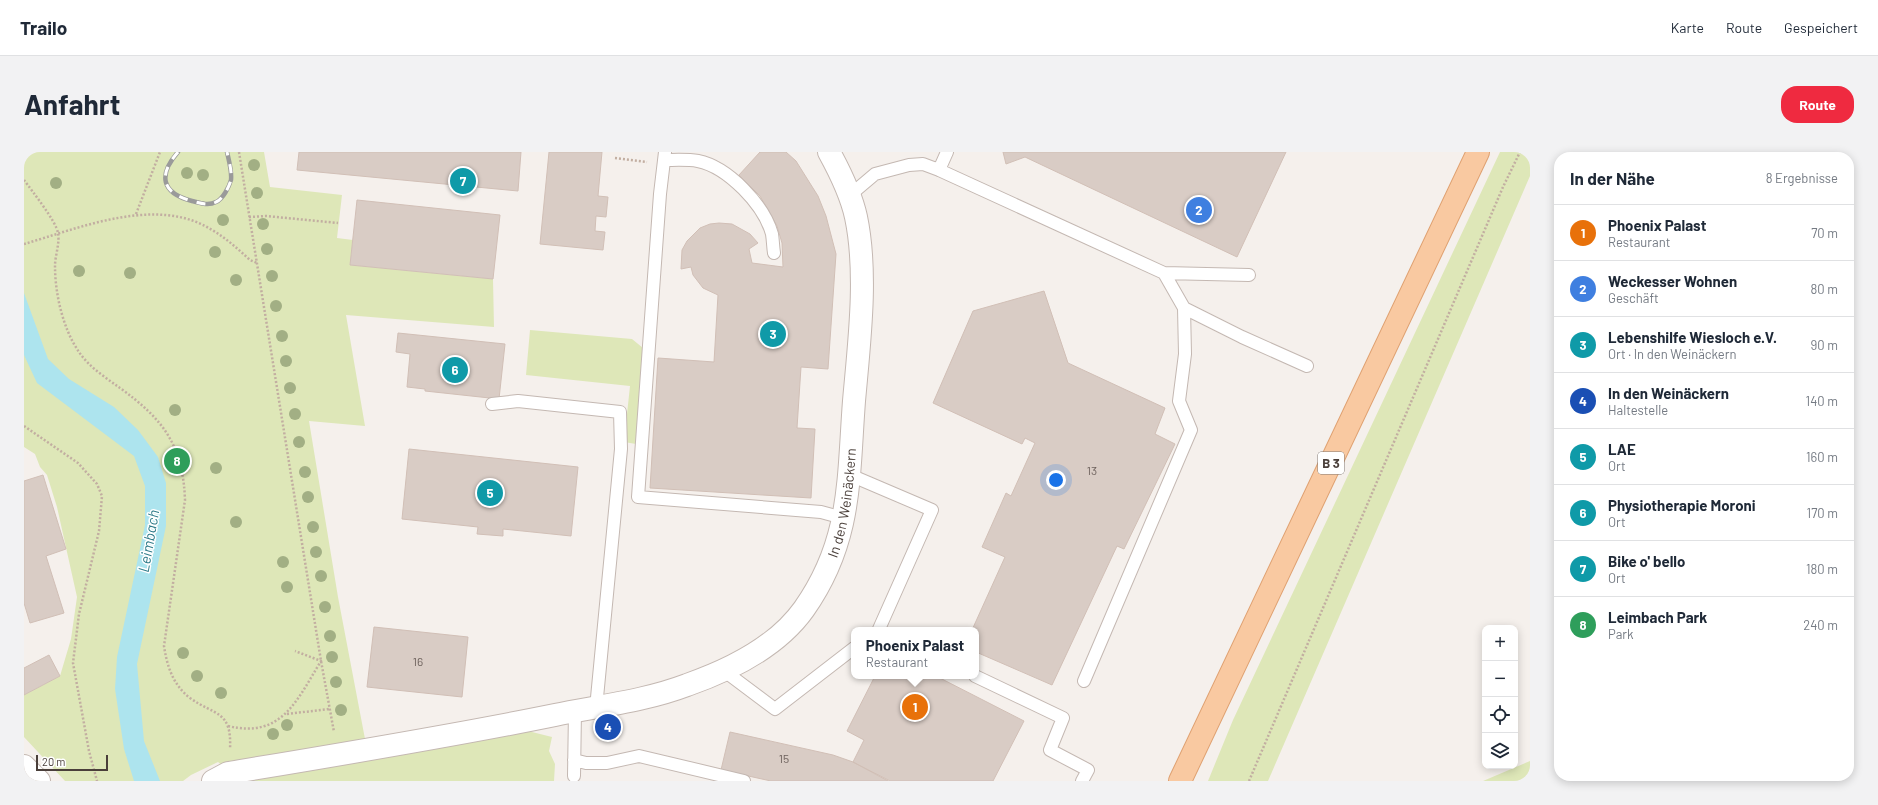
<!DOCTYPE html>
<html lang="de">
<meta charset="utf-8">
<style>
body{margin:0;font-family:Barlow,sans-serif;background:#f2f2f3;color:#1f2937}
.controls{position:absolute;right:12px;bottom:12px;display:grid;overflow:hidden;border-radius:8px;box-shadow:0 2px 10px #0003}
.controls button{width:36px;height:36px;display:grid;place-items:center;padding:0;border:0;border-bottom:1px solid #e0e1e3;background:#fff;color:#1f2937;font:20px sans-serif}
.scale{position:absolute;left:12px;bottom:10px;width:72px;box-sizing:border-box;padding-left:4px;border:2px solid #4a3f3a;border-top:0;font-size:11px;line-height:14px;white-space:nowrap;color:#4a3f3a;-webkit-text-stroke:3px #fff;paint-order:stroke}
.you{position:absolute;left:1032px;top:328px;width:14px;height:14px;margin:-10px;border:3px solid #fff;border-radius:50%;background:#1a73e8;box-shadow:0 0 0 6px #1a73e833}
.badge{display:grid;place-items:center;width:26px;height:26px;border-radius:50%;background:#ef2a40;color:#fff;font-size:13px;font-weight:700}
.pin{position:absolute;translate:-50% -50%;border:2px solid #fff;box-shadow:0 1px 4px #0006}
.popup{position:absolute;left:827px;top:475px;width:128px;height:52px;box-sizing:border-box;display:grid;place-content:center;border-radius:8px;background:#fff;filter:drop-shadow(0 1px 3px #0005);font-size:13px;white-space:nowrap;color:#747a83}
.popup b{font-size:15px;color:#1f2937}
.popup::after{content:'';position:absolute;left:50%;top:100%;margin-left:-8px;border:8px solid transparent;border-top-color:#fff}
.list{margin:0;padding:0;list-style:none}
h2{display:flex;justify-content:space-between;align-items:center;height:52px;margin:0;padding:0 16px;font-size:17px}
h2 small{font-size:13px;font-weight:400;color:#747a83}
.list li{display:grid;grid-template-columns:26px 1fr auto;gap:12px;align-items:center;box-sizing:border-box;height:56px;padding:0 16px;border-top:1px solid #e0e1e3}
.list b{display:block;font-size:15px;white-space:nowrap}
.list p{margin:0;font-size:13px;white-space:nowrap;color:#747a83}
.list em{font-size:13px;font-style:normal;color:#747a83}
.icon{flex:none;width:22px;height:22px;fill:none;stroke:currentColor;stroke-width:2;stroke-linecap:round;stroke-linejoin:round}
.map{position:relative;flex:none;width:1506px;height:629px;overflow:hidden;border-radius:16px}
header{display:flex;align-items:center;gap:24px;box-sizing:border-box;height:56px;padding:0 20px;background:#fff;border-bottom:1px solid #e0e1e3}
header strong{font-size:19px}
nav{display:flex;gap:22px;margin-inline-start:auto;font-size:14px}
.intro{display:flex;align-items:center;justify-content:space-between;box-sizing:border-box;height:96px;padding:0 24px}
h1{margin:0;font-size:28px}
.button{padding:10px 18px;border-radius:16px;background:#ef2a40;color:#fff;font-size:14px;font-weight:700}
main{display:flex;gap:24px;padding:0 24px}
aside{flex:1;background:#fff;border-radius:16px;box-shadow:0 2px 10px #0003}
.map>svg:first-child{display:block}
</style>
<header>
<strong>Trailo</strong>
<nav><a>Karte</a><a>Route</a><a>Gespeichert</a></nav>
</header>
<div class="intro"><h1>Anfahrt</h1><a class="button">Route</a></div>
<main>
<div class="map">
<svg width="1506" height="629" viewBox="0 0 1506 629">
<rect width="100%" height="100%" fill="#f5f0ec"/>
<path fill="#dee7b8" d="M0,0H240L246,35L318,43L313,86L329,88L326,113L469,127L470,175L322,163L341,274L285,269L314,445L345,608L504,579L528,585L525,599L531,612L530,629H216L217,628L194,610L167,623L159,629H41L0,585V543L36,524L47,487L53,445L33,355L23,323L16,315L11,302L0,295Z
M1476,0H1506V24L1244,629H1184L1209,568Z
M506,178L608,187L619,196L612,292L600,290L606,234L502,223Z
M1506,609V629H1459Z"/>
<path fill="#ade4ee" d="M0,141L24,207L45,227L90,255L114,278L134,305L142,331V374L113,512L120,589L136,629H110L100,597L91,537L93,505L121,373V334L110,304L13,231L0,203Z"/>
<path fill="#d9ccc5" stroke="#d1bfb6" d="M275,0H497L494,39L273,18Z
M525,0H578L574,44L584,45L582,65L572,64L571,79L581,80L579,98L516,92Z
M736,0H762L772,9L794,44L802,64L812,102L804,217L777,215L773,276L791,277L787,346L626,336L634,206L690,210L694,143L679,136L669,123L667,115L657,117L658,98L663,89L676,76L686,72L695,71L708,72L726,82L734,91L725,97L728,111L759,115L758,91L753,74L736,44L715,23Z
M979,0H1262L1213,105L1001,5L982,12Z
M333,48L476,63L469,127L326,113Z
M1020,139L1044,211L1141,256L1131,282L1151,292L1100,397L1093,394L1028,533L952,500V478H948L981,405L958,395L982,341L987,344L1011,291L1001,286L998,292L909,251L949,159Z
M374,181L481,192L475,247L401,239V237L383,235L386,202L372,200Z
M385,297L554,315L547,384L479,377V384L453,382L454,375L378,367Z
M19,323L42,397L22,404L40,461L6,471L0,451V329Z
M350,475L444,485L438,545L343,535Z
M25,503L36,524L0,543V516Z
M851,524H912L1000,569L969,629H866L829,610L840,588L823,579Z
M706,580L809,603L829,610L864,629H747L697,618Z"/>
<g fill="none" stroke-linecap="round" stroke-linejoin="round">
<defs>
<path id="service" d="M641,0L636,42L614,345L797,360L819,366
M640,8C650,8 663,7 674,9C704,15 740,53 748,82C749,88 749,95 750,101
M915,18L923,0
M825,44L851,22L885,13L899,12L915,18L1140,121L1160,156L1161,202L1155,249L1167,278L1060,529
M1140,121L1225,123
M1160,156L1218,185L1283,214
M468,252L494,249L596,260L597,297L572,556
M826,323L908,358L855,477L856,478
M699,518L751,557L830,496
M951,524L1039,566L1026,598L1064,618L1058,629
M550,608L562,611H583L615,604L720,629
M550,624L551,559"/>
<g id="minor">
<path d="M0,614L15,629"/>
<path id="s1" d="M189,629L204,621C313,603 423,585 531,563C575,554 621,549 663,533C706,518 753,495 780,457C828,389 824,328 830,249C835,192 844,122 832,65C827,42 816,20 805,0"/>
</g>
<path id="primary" d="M1156,629L1454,0"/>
</defs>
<use href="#service" stroke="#c4b8b2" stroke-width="14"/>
<use href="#minor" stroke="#c4b8b2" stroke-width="24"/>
<use href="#primary" stroke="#dfa171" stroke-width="24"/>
<path stroke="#c2aea1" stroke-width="2.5" stroke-dasharray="2 2" stroke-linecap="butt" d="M215,0L297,509L310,580
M591,6L623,10
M0,28C8,39 32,69 34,81C36,91 31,104 31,114C31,142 39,177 55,200C65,215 82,226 96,236C139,267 159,293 161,348L140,494C143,514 149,533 166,546C191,564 208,558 206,597
M112,62L136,0
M225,65L242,64L314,71
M0,92C56,76 133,43 188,78C202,86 214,97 226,108L233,111
M0,274L54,311L73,332L78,344L75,379L55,462L49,511L65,599L73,629
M263,562L305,557
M204,574C258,587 273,548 297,509L271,499
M1225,629L1479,35L1496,0"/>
<use href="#service" stroke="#fff" stroke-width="12"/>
<use href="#minor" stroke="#fff" stroke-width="22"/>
<use href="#primary" stroke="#f9c9a1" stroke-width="22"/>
<defs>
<path id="rail" d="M154,0C134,23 137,41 168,49C176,51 184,54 192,50C199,47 205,35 207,28C208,19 205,9 203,0"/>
</defs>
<use href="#rail" stroke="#9a9a9a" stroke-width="4.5"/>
<use href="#rail" stroke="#fff" stroke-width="3" stroke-dasharray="9" stroke-linecap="butt"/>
</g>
<g fill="#a2af84">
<circle cx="230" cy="13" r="6"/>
<circle cx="163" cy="21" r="6"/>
<circle cx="179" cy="23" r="6"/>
<circle cx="32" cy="31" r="6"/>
<circle cx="233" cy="41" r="6"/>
<circle cx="199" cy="68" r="6"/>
<circle cx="239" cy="72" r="6"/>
<circle cx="243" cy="97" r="6"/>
<circle cx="191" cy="100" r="6"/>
<circle cx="55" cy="119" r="6"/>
<circle cx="106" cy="121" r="6"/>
<circle cx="248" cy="124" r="6"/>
<circle cx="212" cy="128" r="6"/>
<circle cx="252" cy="154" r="6"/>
<circle cx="258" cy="184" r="6"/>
<circle cx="262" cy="209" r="6"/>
<circle cx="266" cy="236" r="6"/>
<circle cx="151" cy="258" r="6"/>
<circle cx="271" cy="262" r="6"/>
<circle cx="275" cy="290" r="6"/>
<circle cx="192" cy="316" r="6"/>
<circle cx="281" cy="320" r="6"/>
<circle cx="284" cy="345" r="6"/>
<circle cx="212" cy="370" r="6"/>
<circle cx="289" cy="375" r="6"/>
<circle cx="292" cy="400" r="6"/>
<circle cx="259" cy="410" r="6"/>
<circle cx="297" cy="424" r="6"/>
<circle cx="263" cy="435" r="6"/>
<circle cx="301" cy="455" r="6"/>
<circle cx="306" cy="484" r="6"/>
<circle cx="159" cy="501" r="6"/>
<circle cx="308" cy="505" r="6"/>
<circle cx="173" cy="524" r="6"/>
<circle cx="312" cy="530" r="6"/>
<circle cx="197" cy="541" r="6"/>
<circle cx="317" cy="558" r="6"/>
<circle cx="263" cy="573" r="6"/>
<circle cx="249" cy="582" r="6"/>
</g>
<g text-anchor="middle" stroke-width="3" stroke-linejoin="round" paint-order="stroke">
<g font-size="12" fill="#6e625d">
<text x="1068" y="323">13</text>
<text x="394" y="514">16</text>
<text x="760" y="611">15</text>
</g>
<rect fill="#fff" stroke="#807975" stroke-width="1" x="1294" y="300" width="26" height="22" rx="3"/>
<g font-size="13" font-weight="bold" fill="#4a3f3a">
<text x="1307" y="316">B 3</text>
</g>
<g font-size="14" fill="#4a3f3a" stroke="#fff">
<text dy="5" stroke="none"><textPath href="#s1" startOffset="741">In den Weinäckern</textPath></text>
</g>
<g font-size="15" font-style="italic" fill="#2e7b89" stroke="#fff">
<text transform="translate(125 389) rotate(-80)" y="5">Leimbach</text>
</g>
</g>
</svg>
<div class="controls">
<button>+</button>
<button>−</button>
<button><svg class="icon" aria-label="locate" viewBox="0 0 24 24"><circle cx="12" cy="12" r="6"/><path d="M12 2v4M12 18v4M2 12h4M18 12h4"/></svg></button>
<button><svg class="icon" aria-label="layers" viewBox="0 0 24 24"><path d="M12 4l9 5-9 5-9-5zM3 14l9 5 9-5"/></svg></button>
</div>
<div class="scale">20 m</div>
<div class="you"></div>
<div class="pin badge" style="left:891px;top:555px;background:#e8710a">1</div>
<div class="popup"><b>Phoenix Palast</b>Restaurant</div>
<div class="pin badge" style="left:1175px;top:58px;background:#3f7fe0">2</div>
<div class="pin badge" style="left:749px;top:182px;background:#0f9aa8">3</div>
<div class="pin badge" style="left:584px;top:575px;background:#1a4fb4">4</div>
<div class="pin badge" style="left:466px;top:341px;background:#0f9aa8">5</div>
<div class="pin badge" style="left:431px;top:218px;background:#0f9aa8">6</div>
<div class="pin badge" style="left:439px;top:29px;background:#0f9aa8">7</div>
<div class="pin badge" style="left:153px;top:309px;background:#2e9e5b">8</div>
</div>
<aside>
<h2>In der Nähe<small>8 Ergebnisse</small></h2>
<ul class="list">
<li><span class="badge" style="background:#e8710a">1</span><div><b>Phoenix Palast</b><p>Restaurant</p></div><em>70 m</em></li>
<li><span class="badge" style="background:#3f7fe0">2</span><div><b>Weckesser Wohnen</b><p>Geschäft</p></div><em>80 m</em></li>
<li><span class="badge" style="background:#0f9aa8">3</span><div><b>Lebenshilfe Wiesloch e.V.</b><p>Ort · In den Weinäckern</p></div><em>90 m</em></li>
<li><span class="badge" style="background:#1a4fb4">4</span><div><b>In den Weinäckern</b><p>Haltestelle</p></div><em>140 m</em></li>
<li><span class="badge" style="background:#0f9aa8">5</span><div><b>LAE</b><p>Ort</p></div><em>160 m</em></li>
<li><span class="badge" style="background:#0f9aa8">6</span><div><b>Physiotherapie Moroni</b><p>Ort</p></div><em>170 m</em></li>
<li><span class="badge" style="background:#0f9aa8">7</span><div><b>Bike o' bello</b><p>Ort</p></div><em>180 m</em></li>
<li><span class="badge" style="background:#2e9e5b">8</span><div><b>Leimbach Park</b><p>Park</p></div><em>240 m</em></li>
</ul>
</aside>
</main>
